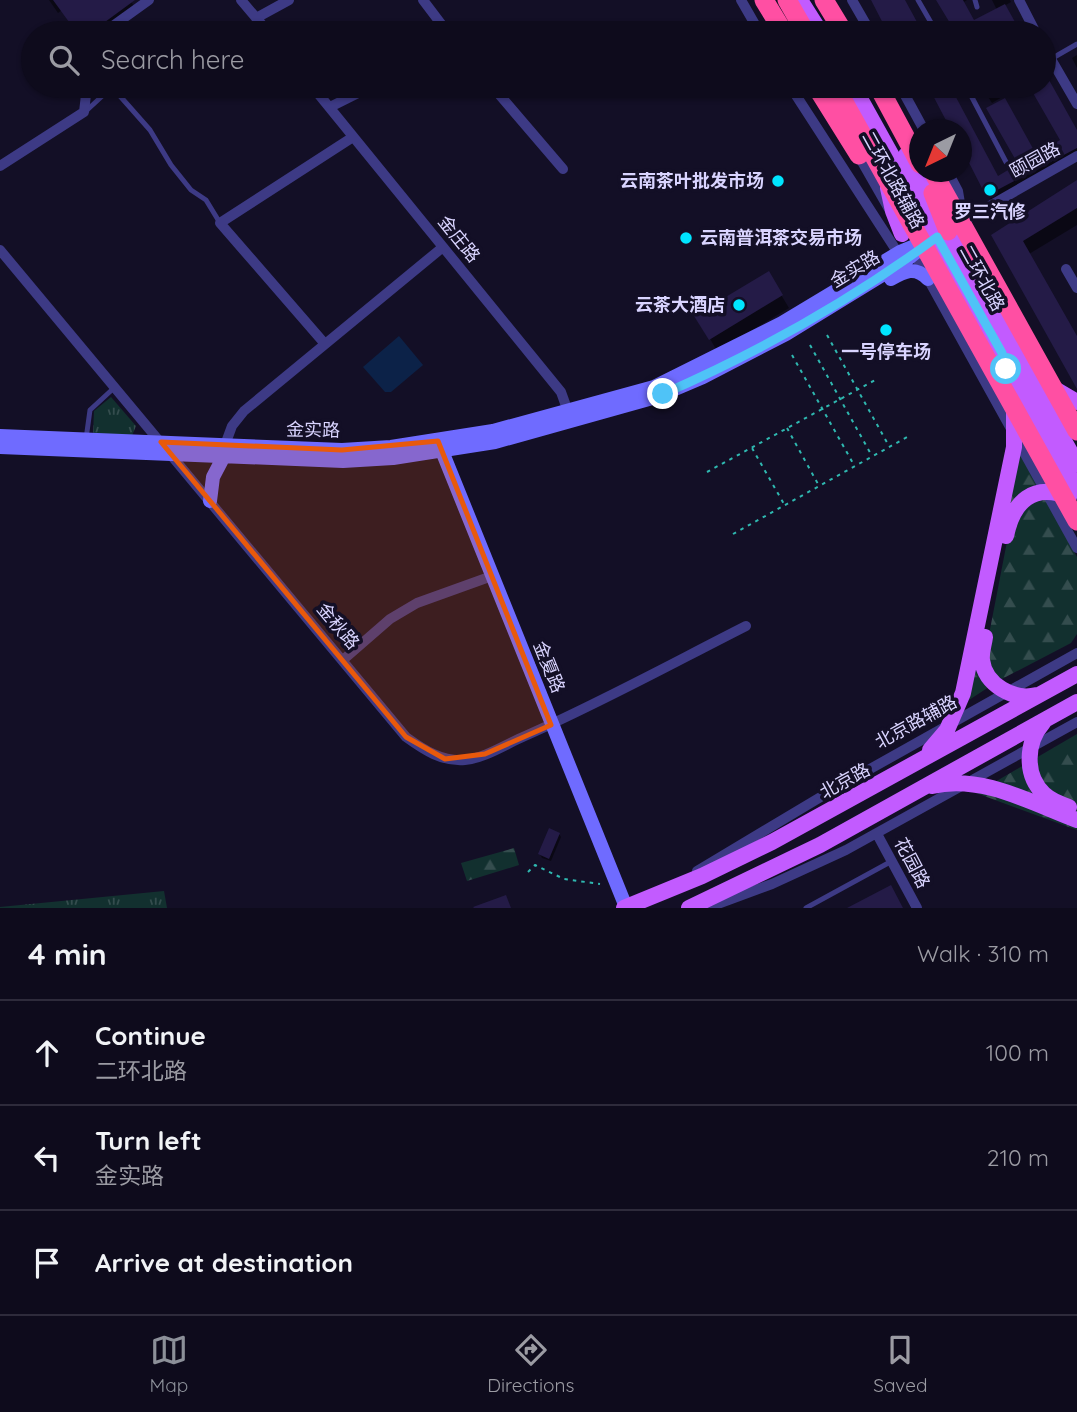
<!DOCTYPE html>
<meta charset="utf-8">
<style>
body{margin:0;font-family:Quicksand,"Noto Sans SC",sans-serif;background:#1c1929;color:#f1f3f6}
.compass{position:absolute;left:909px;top:119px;width:63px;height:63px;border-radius:50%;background:#0e0b1c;box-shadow:0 2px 5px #0004;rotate:223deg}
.stop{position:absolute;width:21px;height:21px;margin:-16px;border:5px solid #4fc3f7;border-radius:50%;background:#fff}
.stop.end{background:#4fc3f7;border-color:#fff;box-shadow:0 2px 7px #0008}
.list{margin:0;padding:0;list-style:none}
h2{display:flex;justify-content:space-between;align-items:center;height:91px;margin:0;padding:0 28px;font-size:30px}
h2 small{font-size:23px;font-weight:400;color:#9b9ba3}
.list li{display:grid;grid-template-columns:46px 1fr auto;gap:21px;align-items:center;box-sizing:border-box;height:105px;padding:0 28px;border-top:2px solid #2e2b3b}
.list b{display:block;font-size:26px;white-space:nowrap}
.list p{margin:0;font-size:23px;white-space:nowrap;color:#9b9ba3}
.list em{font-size:23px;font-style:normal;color:#9b9ba3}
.icon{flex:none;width:38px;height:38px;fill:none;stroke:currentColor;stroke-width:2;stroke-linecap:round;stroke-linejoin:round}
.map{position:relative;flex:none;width:1077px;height:908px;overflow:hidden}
.search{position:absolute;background:#0e0b1c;box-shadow:0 2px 5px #0004;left:21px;right:21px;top:21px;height:77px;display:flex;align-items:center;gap:18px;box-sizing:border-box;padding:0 24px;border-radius:38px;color:#9b9ba3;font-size:26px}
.sheet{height:406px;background:#0e0b1c}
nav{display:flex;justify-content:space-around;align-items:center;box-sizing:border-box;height:98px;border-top:2px solid #2e2b3b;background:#0e0b1c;font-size:19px;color:#9b9ba3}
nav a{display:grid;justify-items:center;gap:4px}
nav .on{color:#8c9099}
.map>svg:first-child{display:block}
</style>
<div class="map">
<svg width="1077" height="908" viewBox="0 0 1077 908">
<defs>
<pattern id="grass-tufts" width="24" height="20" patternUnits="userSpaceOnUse" patternTransform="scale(1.75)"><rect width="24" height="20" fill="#12302f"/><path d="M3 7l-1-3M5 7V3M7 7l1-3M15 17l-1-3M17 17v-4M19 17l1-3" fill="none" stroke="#344d4e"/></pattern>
<pattern id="forest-firs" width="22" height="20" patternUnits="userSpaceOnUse" patternTransform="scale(1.75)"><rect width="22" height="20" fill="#12302f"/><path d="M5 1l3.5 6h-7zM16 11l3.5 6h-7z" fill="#344d4e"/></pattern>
</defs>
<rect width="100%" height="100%" fill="#130f26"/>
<path fill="url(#grass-tufts)" d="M111,397L136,426L131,438L93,435L94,411Z
M164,891L167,908H0V907Z"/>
<path fill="url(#forest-firs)" d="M1020,453L1077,557V634L1071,643L998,681L969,700L975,667L986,650L1011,521L1007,504Z
M1077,734V830L976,793Z
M514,848L519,865L467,881L461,863Z"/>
<path fill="#0c2248" d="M399,336L423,365L391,392H385L363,367Z"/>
<path fill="#0007" d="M49,0H130L135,8L101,33H78L62,10L58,13Z
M938,0H967L962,3L974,23L997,10L992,0H1010L1011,2L1004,6L1019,33H954L957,32Z
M1077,55V68L1072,58Z
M1045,76L1077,133V160L993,204L962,145V130L931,87L921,92L918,86H949L997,178L1062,141L1031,86H1044Z
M981,86H1021L992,103Z
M1077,183V225L1029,254L1077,339V385L994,235Z
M768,273L789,308L717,351L697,316Z
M559,834L561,837L551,861L542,858L540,854Z"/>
<path fill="#241b47" d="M53,0H135L90,33H77Z
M871,0H905L923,33H888Z
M936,0H963L974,20L1005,4L1015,22L994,33H956Z
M1044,71L1077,130V148L986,196L962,149V130H951L928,86H950L998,176L1018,164L986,108L1005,98L1036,154L1060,140L1029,86H1044Z
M1077,180V208L1023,241L1077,336V389L991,235Z
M769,271L783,295L709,340L694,316Z
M549,828L560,833L549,859L538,854Z
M891,885L903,908H847Z
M506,895L511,908H474L473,907Z"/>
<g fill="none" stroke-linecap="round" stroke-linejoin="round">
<path stroke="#2fb8b0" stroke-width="2" stroke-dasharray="3.5 5" stroke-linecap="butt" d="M827,335L889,446
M810,345L872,456
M792,355L854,465
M787,428L818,484
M752,448L784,504
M707,472L877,379
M733,534L909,436
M528,872L535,865L564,879L600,884"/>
<path stroke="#3d3a85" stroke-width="5" d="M918,0L937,33
M975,0L977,7
M1016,33L1031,25
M1051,59L1077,44
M966,86L1006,162
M86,111L112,87L150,130L171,165L191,190L206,200L220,223
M86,439L90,410L115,387
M806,908L892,861"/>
<path stroke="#3d3a85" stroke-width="10" d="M241,0L269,33
M423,0L448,33
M741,0L760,33
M852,0L871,33
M1019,0L1036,33
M256,18L289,0
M103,33L149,0
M1044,47L1077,104
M312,86L561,392L570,417
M492,86L563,169
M790,86L898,253
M900,86L924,130
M330,107L372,86
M857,153L889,209
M0,166L84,112L87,86
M948,172L958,191L962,215
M958,224L1077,156
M0,250L406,737C424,750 442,762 465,760C485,758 506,744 525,736C600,703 673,663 746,626
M912,250L1077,548
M1066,269L1077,288
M325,344L220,223L353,137
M225,445L232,426L244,411L443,247
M344,659L390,619L417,603L492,576
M877,834L917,908
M697,871L829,792L1077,653
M707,908L772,884L846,850L1077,722"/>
<path stroke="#6f6bff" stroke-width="14" d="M891,279C905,271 915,266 928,279
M0,436L342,450L391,447L493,431L654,387L782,323L900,252L917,245
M440,446L626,907
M0,447L343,461L393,458L495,442L656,397L703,377L786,334L905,261L929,242
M210,501L213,477L224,456"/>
<path stroke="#c25bff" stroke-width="16" d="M800,0L821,33
M853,86L1077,489
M906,155L1077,464
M888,188L893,211L902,234
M1053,388L1077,402
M1006,536C1013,502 1033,482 1069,497
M985,637C984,645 981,652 982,660C985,685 1014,701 1037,695
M1043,723C1026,742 1024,775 1044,794C1051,801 1060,804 1069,807
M930,750L947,730L963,693L1014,447V406L1001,353
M932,786C981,774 1032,803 1077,820
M624,908L702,876L772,842L1077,674
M689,908L820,845L1077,702"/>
<path stroke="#ff4fa3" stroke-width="19" d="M764,0L784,33
M787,0L806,33
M824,0L844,33
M816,86L859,155
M835,86L1077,521
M878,86L920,164
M933,172L1077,431
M933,193L948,231"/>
</g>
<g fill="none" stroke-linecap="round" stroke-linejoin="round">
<path stroke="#4fc3f7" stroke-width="9" d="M663,394C759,352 853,299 937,237L1002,353L1006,369"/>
</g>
<path fill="#e8590c" fill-opacity="0.2" stroke="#e8590c" stroke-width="5" stroke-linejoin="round" d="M438,441L551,725L485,754L445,759L406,737L161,442L342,450Z"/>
<g fill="#00e5ff" stroke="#130f26" stroke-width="2.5">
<circle cx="778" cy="181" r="7"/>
<circle cx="990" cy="190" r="7"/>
<circle cx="686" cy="238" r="7"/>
<circle cx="739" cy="305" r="7"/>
<circle cx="886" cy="330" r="7"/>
</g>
<g text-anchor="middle" stroke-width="7" stroke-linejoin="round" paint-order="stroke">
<g font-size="18" fill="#d9d4ff" stroke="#130f26">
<text transform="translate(1035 160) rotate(-29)" y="6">颐园路</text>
<text transform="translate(893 180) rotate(61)" y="6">二环北路辅路</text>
<text transform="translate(459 239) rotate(51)" y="6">金庄路</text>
<text transform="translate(855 269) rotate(-31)" y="6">金实路</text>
<text transform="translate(982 278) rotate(61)" y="6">二环北路</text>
<text transform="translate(313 430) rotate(1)" y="6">金实路</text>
<text transform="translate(338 626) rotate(50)" y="6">金秋路</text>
<text transform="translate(549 667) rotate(68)" y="6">金夏路</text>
<text transform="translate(916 722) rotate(-29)" y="6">北京路辅路</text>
<text transform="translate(845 781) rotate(-29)" y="6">北京路</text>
<text transform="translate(912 863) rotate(62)" y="6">花园路</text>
</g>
<g font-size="18" font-weight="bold" fill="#d9d4ff" stroke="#130f26" text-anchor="end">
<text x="764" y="187">云南茶叶批发市场</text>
<text x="990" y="218" text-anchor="middle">罗三汽修</text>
<text x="700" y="244" text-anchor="start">云南普洱茶交易市场</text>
<text x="725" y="311">云茶大酒店</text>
<text x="886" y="358" text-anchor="middle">一号停车场</text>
</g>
</g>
</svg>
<svg class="compass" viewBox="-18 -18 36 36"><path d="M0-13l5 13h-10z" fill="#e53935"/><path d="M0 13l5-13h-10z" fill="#9b9ba3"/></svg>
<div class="stop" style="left:1006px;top:369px"></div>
<div class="stop end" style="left:663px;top:394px"></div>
<div class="search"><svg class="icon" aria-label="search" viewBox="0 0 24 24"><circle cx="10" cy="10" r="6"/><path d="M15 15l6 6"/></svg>Search here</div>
</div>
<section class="sheet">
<h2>4 min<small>Walk · 310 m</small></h2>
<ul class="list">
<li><svg class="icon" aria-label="ahead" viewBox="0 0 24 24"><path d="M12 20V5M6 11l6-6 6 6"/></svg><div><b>Continue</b><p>二环北路</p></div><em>100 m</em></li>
<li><svg class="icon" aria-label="left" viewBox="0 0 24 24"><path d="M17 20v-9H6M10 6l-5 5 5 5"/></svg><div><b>Turn left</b><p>金实路</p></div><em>210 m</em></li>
<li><svg class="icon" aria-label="arrive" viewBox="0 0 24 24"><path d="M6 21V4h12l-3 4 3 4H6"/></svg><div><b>Arrive at destination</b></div></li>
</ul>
</section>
<nav>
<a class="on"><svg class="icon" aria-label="map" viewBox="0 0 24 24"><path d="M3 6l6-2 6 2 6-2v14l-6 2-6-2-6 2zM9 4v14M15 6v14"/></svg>Map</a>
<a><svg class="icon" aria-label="directions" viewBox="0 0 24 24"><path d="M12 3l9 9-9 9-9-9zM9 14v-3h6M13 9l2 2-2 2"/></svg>Directions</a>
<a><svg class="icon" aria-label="saved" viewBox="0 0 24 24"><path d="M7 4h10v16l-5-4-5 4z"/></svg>Saved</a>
</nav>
